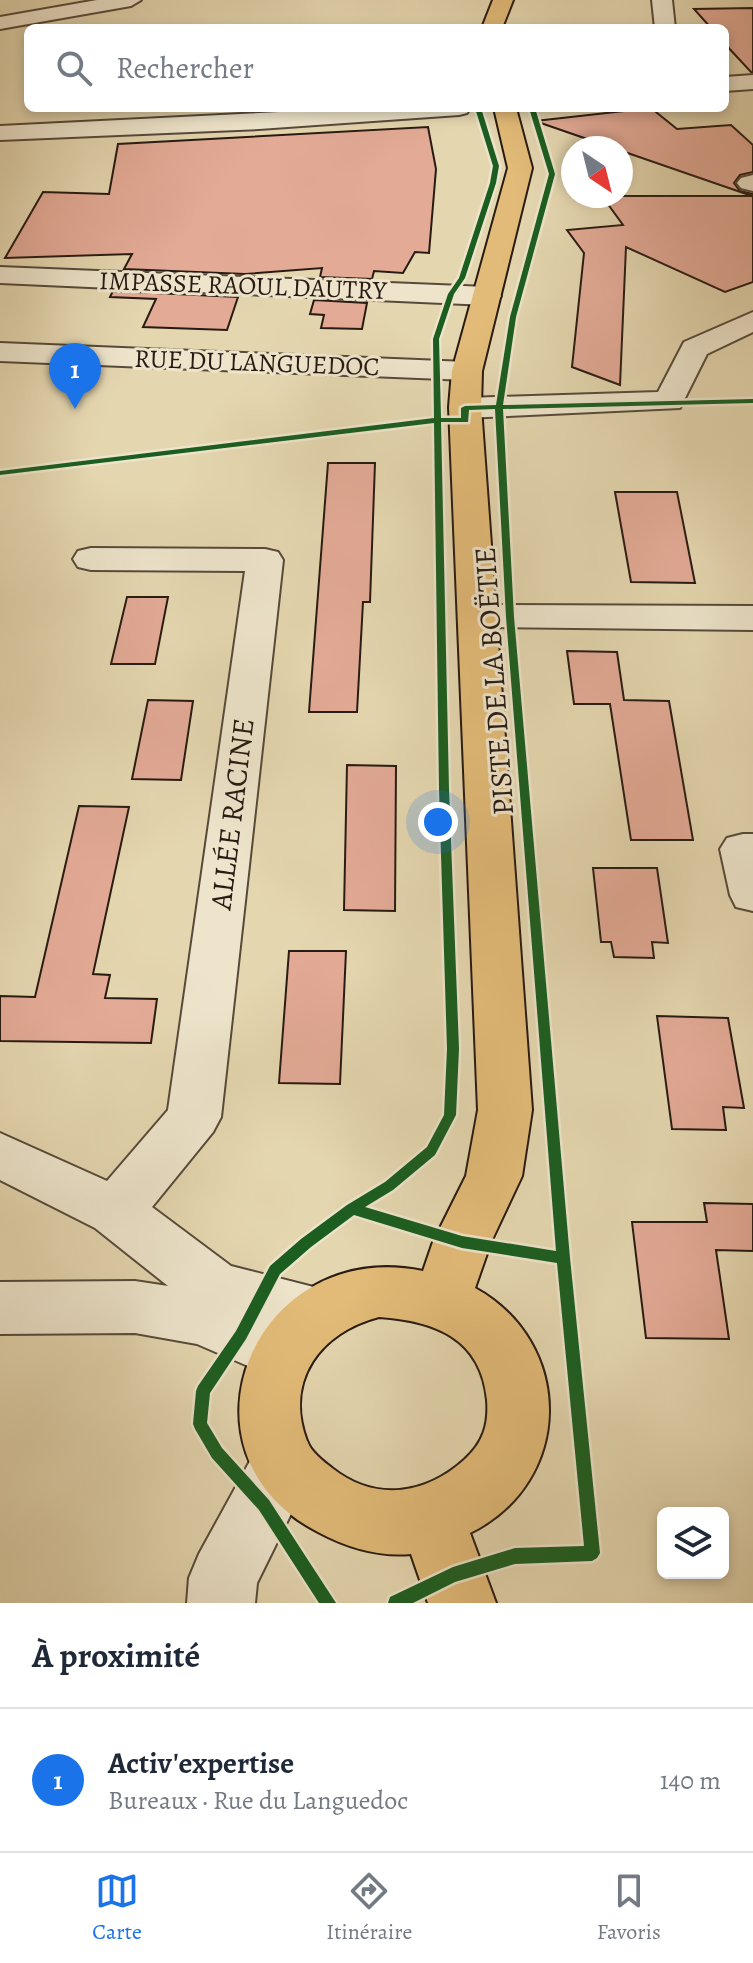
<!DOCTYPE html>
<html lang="fr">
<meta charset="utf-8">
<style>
body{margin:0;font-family:Alegreya,serif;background:#f2f2f3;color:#1f2937}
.controls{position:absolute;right:24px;bottom:24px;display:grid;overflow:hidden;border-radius:12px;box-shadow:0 4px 12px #0003}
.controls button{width:72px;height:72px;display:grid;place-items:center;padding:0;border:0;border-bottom:2px solid #e0e1e3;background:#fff;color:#1f2937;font:40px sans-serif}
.compass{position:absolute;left:561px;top:136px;width:72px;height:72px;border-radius:50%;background:#fff;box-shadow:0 4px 12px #0003;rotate:145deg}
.you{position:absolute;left:438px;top:822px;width:28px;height:28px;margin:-20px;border:6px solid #fff;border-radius:50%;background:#1a73e8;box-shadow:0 0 0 12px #1a73e833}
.badge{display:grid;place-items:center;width:52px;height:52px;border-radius:50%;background:#1a73e8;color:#fff;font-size:26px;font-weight:700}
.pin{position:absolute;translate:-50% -66px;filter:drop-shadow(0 2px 4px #0008)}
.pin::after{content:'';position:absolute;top:42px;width:28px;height:24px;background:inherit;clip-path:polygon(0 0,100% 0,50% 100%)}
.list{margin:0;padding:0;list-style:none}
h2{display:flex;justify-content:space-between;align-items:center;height:104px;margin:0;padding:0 32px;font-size:34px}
h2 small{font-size:26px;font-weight:400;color:#747a83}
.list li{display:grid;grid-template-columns:52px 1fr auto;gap:24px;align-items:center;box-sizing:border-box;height:144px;padding:0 32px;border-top:2px solid #e0e1e3}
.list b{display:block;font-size:30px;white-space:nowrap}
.list p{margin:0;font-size:26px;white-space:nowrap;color:#747a83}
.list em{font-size:26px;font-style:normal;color:#747a83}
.icon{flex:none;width:44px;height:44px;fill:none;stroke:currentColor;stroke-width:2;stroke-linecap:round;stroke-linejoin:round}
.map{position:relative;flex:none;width:753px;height:1603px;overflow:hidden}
.search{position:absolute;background:#fff;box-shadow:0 4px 12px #0003;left:24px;right:24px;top:24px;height:88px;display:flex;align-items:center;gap:20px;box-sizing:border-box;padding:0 28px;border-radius:12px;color:#747a83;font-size:30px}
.sheet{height:248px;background:#fff}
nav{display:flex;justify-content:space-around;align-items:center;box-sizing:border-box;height:112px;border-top:2px solid #e0e1e3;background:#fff;font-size:22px;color:#747a83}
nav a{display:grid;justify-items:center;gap:4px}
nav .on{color:#1a73e8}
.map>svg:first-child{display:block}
</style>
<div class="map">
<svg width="753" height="1603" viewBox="0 0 753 1603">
<rect width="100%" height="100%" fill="#e4d6af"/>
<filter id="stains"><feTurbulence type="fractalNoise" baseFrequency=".0025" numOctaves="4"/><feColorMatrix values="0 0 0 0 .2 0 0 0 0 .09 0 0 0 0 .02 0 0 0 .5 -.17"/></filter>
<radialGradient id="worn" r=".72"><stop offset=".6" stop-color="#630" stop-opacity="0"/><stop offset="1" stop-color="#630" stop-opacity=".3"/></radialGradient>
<path fill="#e3aa96" stroke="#281b13" stroke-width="2" d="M753,8V72H751L725,44V28H711L694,9Z
M651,108L677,129L731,125L753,145V172L740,175L734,183L740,191L753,194V282L725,292L626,247L620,385L572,367L584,253L567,230L623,225L602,196H752L535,121Z
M428,127L436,169L429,253L415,252L403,273L374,271L372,279L320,277L322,268L245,274L124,269L132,254L5,258L43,192L109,194L118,144Z
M113,291L238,297L227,330L143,327L156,299L110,297Z
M314,300L367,303L362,329L321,328L324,315L310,314Z
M328,463H375L370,602H363L357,712H309Z
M615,492H677L695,583L631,582Z
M127,597H168L155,664H111Z
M567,651L617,652L624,700L669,701L693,840H631L610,704H574Z
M148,700L193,701L181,780L132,779Z
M347,765L396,766L395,911L344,910Z
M79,806L129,807L93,974L110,975L105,998L157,999L151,1043L0,1041V996L35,997Z
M593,868H657L668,943L652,942L654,958L614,957L611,942H601Z
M289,951H346L340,1084L279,1083Z
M657,1016L728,1018L744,1108L723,1107L726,1130L672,1129Z
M704,1203L753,1204V1251L716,1250L729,1339L646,1338L632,1222H707Z"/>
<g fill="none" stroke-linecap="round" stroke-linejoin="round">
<defs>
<path id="minor" d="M97,0H141L131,6L0,29V17Z
M652,0H672L675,28H655Z
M753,75V89L725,91V77Z
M360,108H470L467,113L459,115L259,129L0,140V126Z
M753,175V191L741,188L737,183L741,178Z
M0,267L487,287L497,290L501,296L497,302L487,305L0,283Z
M753,312V332L707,354L680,408L465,418L454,415L449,408L454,401L465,398L658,392L684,342Z
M0,343L467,362L478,364L482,371L478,378L467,380L0,361Z
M91,548L265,549L278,552L283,560L221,1117L213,1132L152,1207L231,1266L341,1294L350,1313L341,1332L320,1340L306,1336L313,1353L305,1373L283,1381L197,1344L135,1333L0,1334V1282L135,1281L168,1286L95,1228L0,1180V1133L107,1181L168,1110L245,571L91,570L78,567L73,559L78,551Z
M477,605L753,606V630L477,627L463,624L458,616L463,608Z
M743,834H753V911L736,907L730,895L720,849L727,838Z
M284,1432L307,1441L316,1463L257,1583L255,1603H187L189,1578L199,1554L261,1441Z"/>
<path id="major" d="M493,0H513L502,28H482Z
M494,108H516L532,168L482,371L481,407L532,1110L522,1176L491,1242L475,1288C575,1343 574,1482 470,1533L496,1603H428L411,1554C378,1557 348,1548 318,1532C165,1453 254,1236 423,1271L433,1242L466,1176L478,1110L449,407L452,371L508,168ZM379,1317C435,1321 481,1338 487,1400C489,1425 483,1443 464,1460C425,1495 375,1502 332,1468C323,1461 311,1452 307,1441C284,1380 321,1332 379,1317Z"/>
</defs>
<use href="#minor" stroke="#574a3a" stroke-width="4"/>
<use href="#major" stroke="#281b13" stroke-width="4"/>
<use href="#minor" fill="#ede4cb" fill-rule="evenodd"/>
<use href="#major" fill="#e2bb78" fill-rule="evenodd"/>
<defs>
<path id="cycleway" d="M475,108H481L499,166L496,183L465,278L454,294L439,339L441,418H461V408L465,406L496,405L510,317L549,174L529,108H535L555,174L516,317L503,405L753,399V403L503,409L514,617L570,1258L600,1553L597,1558L592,1561L515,1564L455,1582L413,1603H388L390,1597L453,1567L515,1548L584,1546L557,1263L462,1248L354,1215L311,1247L280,1274L246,1339L210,1393L207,1423L222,1448L269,1500L336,1603H319L259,1510L212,1458L195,1429L193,1424L196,1391L198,1386L236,1331L270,1266L301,1239L347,1205L385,1182L427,1147L444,1115L447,1049L439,789L434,423L0,475V471L434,418L433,339L448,294L459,278L490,183L493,166ZM495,409L506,617L556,1251L462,1236L365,1207L393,1190L435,1155L456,1115L459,1049L449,789L441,422H468L469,410Z"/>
</defs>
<use href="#cycleway" stroke="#ede4cb" stroke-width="5"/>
<use href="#cycleway" fill="#1b5e20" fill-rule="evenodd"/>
</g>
<g text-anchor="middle" stroke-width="6" stroke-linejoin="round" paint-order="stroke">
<g font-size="26" fill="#281b13" stroke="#ede4cb">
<text transform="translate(243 285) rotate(2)" y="9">IMPASSE RAOUL DAUTRY</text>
<text transform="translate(257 362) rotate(2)" y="9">RUE DU LANGUEDOC</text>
</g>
<g font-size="30" fill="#281b13" stroke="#ede4cb">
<text transform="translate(494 681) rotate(-94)" y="10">PISTE DE LA BOËTIE</text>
<text transform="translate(232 814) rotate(-83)" y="10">ALLÉE RACINE</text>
</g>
</g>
<rect width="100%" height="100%" filter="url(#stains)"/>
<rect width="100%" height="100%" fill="url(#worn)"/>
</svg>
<div class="controls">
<button><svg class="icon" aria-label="layers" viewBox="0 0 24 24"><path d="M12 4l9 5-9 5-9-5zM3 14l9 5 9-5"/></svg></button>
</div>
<svg class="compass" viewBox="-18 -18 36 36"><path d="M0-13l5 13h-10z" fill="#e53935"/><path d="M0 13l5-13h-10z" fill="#747a83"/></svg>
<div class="you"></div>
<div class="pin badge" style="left:75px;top:409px">1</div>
<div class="search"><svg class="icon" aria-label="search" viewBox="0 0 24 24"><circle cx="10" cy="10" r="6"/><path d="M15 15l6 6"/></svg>Rechercher</div>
</div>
<section class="sheet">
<h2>À proximité<small></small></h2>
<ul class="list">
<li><span class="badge">1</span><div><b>Activ'expertise</b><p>Bureaux · Rue du Languedoc</p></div><em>140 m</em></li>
</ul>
</section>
<nav>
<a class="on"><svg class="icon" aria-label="map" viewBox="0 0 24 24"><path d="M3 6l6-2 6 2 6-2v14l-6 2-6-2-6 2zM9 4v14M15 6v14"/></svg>Carte</a>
<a><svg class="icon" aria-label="directions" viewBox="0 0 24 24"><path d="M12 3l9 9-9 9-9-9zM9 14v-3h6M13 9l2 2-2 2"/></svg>Itinéraire</a>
<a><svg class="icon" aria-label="saved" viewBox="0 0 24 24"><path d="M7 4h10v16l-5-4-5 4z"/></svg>Favoris</a>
</nav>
